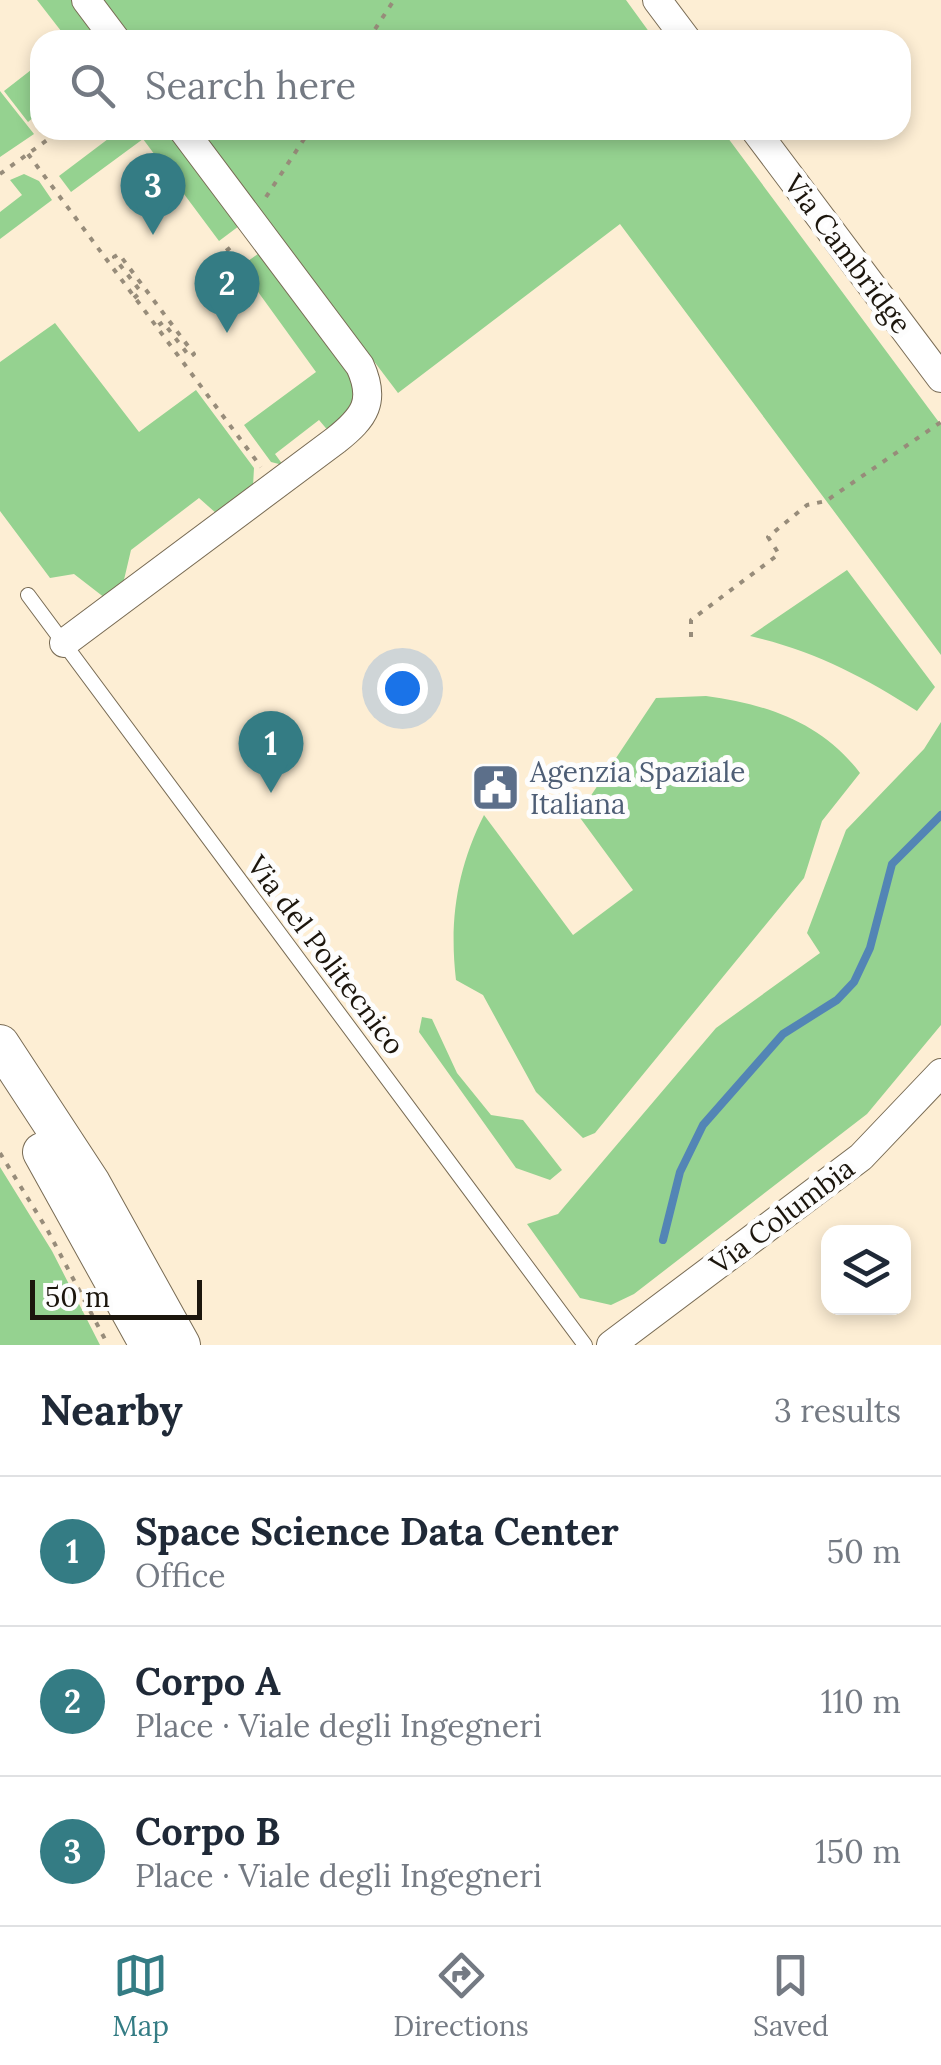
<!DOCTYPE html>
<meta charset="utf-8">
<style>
body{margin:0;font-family:Lora,serif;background:#f2f2f3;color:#1f2937}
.controls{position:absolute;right:30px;bottom:30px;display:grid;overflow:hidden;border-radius:20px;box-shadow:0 5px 15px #0003}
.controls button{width:90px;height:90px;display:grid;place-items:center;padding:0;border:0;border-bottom:2px solid #e0e1e3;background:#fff;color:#1f2937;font:50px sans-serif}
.scale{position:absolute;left:30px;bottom:25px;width:172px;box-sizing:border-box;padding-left:10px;border:5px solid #1c160d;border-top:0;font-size:28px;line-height:35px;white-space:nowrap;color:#1c160d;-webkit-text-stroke:8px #fdfdfd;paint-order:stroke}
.you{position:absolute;left:402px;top:688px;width:35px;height:35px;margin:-25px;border:8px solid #fff;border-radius:50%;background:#1a73e8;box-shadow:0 0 0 15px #1a73e833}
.badge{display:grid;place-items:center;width:65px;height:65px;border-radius:50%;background:#347c84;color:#fff;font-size:32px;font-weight:700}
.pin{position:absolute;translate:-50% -82px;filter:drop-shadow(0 2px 5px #0008)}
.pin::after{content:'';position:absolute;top:52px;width:35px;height:30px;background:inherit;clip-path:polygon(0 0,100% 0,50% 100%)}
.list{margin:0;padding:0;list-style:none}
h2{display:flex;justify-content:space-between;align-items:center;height:130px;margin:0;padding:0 40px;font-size:42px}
h2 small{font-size:32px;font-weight:400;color:#747a83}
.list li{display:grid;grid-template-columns:65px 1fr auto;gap:30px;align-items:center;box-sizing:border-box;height:150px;padding:0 40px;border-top:2px solid #e0e1e3}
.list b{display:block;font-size:38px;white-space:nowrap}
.list p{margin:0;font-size:32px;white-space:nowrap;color:#747a83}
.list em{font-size:32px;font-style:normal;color:#747a83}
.icon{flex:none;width:55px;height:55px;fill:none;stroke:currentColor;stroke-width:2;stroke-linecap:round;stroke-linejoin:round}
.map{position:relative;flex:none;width:941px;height:1345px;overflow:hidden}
.search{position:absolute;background:#fff;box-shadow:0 5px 15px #0003;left:30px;right:30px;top:30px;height:110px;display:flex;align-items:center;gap:25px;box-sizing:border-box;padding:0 35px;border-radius:30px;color:#747a83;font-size:38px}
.sheet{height:580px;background:#fff}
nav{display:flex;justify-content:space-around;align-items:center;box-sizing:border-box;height:140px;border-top:2px solid #e0e1e3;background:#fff;font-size:28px;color:#747a83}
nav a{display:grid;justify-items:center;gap:5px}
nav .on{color:#347c84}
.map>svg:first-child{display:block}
</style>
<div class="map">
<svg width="941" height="1345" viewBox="0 0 941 1345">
<rect width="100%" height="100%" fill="#fdeed4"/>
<path fill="#95d290" d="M37,0H75L106,40H68Z
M101,0H626L655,40H131Z
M40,63V112L28,122L4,91Z
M0,91L34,134L0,157Z
M102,130H174L243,223L219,241L143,139L71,192L59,176L108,139Z
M199,130H722L941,425V655L620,224L398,393Z
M24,174L39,181L52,200L0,239V212L22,195L10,180Z
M262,251L354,371L361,397L330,433L319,420L275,454L283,465L271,462L244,425L316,372L240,267Z
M55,323L139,432L196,390L254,468L253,486L217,514L199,498L131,550L123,584L105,598L74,574L50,578L0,511V362Z
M847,570L935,687L917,711C863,676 812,650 750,636Z
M706,696C767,704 822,723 860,773L822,821L804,878L595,1133L583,1138L536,1092L483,995L456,980C449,920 457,869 484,815L573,935L633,890L578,815L656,698Z
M941,722V1025L867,1114L634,1294L611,1305L580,1298L527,1224L558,1214L716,1028L820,953L807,933L846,830L924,749Z
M422,1017L432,1019L457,1073L491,1115L523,1120L562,1170L550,1180L516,1168L419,1032Z
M0,1167L52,1251L100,1345H0Z"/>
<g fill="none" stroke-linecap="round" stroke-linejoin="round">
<path stroke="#5385b5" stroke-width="8" d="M663,1240L680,1172L703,1125L783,1034L837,1000L854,982L870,948L892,864L941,815"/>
<defs>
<path id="lane" d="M28,595L585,1345"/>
<path id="street" d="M86,0L116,40
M657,0L687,40
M755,130L941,378
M64,643L336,440C365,417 376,401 360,366L183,130
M611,1345L861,1157L941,1073"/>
<path id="secondary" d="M0,1044L91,1183L181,1345
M42,1152L149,1345"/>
</defs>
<use href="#lane" stroke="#786b54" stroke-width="16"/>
<use href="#street" stroke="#786b54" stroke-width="30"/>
<use href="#secondary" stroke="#786b54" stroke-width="40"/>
<path stroke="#978c7a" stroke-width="4" stroke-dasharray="5 8" stroke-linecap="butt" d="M368,40L394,0
M28,154L261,467
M0,174L61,130
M266,197L310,130
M216,259L236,243
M134,298L141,292L114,257L119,254L194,354L190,357L163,322L156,327
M691,637V620L779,554L768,537L807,505L826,501L941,422
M0,1153L48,1231L108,1345"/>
<use href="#lane" stroke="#fff" stroke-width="14"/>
<use href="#street" stroke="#fff" stroke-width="28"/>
<use href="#secondary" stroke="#fff" stroke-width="38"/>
</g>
<defs>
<symbol id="civic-square" viewBox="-11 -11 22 22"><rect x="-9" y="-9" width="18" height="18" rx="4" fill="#5c6f8a" stroke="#fdfdfd"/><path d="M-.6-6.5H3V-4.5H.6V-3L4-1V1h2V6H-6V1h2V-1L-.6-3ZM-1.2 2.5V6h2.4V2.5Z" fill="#fff"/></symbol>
</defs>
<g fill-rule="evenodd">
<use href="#civic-square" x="468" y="760" width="55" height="55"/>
</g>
<g text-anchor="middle" stroke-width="10" stroke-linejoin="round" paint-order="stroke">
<g font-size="28" fill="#1c160d" stroke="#fdfdfd">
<text transform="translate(848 254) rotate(53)" y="10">Via Cambridge</text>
<text transform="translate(326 955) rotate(53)" y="10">Via del Politecnico</text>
<text transform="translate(782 1216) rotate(-37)" y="10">Via Columbia</text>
</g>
<g font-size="28" fill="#4e5e75" stroke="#fdfdfd" text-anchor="start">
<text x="530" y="782">Agenzia Spaziale<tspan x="530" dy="32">Italiana</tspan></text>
</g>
</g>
</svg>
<div class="controls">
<button><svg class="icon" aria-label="layers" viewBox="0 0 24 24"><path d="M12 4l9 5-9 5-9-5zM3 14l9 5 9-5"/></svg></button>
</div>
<div class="scale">50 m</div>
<div class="you"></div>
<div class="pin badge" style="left:271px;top:793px">1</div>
<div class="pin badge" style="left:227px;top:333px">2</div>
<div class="pin badge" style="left:153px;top:235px">3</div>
<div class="search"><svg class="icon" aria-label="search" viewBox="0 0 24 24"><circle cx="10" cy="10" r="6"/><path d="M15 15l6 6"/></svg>Search here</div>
</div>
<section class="sheet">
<h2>Nearby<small>3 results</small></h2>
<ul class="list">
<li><span class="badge">1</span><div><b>Space Science Data Center</b><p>Office</p></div><em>50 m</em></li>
<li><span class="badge">2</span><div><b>Corpo A</b><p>Place · Viale degli Ingegneri</p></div><em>110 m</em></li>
<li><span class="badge">3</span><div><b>Corpo B</b><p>Place · Viale degli Ingegneri</p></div><em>150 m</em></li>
</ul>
</section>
<nav>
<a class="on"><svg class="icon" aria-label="map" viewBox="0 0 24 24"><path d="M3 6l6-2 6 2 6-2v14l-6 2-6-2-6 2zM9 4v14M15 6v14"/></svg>Map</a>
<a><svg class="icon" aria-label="directions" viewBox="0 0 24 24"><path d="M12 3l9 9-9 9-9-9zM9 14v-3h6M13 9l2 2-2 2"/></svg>Directions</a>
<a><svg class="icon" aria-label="saved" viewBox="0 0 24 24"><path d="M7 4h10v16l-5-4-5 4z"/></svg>Saved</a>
</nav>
